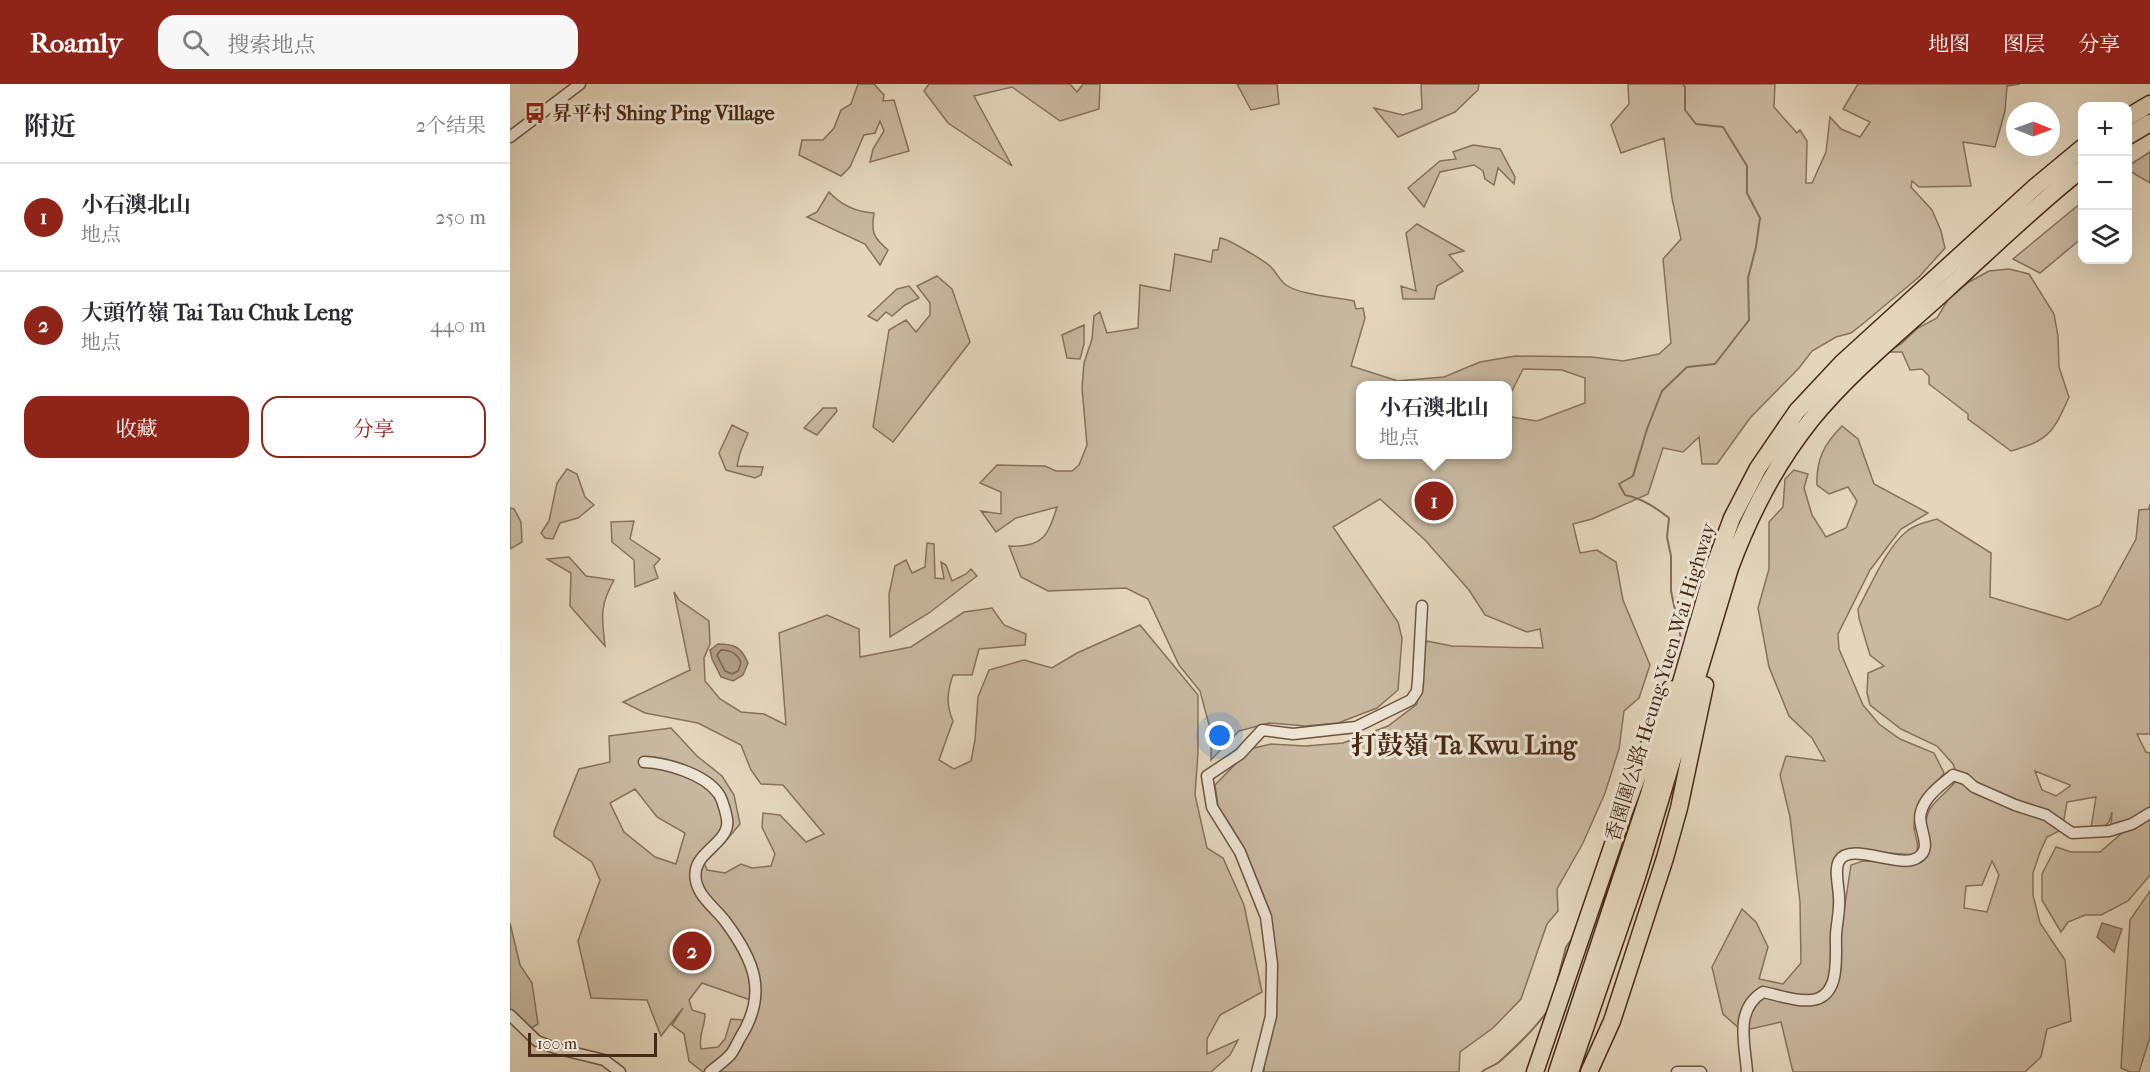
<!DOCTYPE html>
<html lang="zh">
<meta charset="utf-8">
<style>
body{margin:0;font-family:"IM FELL French Canon","Noto Serif SC",serif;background:#f7f7f7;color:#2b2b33}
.controls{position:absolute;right:18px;top:18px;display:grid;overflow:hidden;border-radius:12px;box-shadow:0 6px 24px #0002}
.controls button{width:54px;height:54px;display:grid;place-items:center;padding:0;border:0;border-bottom:2px solid #e1e1e2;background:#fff;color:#2b2b33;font:30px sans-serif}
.compass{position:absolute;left:1496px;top:18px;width:54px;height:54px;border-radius:50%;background:#fff;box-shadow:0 6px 24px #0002;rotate:91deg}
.scale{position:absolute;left:18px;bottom:15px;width:129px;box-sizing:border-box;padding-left:6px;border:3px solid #452a16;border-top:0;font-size:16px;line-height:21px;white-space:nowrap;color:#452a16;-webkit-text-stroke:4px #ede4d4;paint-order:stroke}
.you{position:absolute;left:710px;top:652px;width:21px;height:21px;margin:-15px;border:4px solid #fff;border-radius:50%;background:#1a73e8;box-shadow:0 0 0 9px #1a73e833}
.badge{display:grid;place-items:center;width:39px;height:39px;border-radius:50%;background:#8f2418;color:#fff;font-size:20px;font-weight:700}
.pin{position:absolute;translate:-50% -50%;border:3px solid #fff;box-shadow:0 2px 6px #0006}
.popup{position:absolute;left:846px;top:297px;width:156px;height:78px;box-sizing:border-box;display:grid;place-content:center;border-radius:12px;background:#fff;filter:drop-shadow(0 2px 4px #0005);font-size:20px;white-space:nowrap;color:#7c7c81}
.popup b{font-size:22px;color:#2b2b33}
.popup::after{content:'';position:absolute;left:50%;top:100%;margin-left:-12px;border:12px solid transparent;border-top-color:#fff}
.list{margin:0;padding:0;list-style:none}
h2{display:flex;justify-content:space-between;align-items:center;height:78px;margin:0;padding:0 24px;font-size:26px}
h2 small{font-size:20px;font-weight:400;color:#7c7c81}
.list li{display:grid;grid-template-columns:39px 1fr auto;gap:18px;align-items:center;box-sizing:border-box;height:108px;padding:0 24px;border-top:2px solid #e1e1e2}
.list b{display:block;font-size:22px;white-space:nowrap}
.list p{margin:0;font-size:20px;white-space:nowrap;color:#7c7c81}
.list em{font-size:20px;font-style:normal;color:#7c7c81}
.actions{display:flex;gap:12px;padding:18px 24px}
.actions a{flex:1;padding:14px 0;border:2px solid #8f2418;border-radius:18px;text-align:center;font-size:21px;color:#8f2418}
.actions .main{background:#8f2418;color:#fff}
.icon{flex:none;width:33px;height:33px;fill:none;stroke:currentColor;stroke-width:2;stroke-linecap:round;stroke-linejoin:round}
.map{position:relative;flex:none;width:1640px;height:988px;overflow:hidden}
header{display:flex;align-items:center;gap:36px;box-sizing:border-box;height:84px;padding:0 30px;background:#8f2418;color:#fff}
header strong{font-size:28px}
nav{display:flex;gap:33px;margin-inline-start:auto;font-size:21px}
.search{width:420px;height:54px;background:#f7f7f7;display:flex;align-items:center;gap:15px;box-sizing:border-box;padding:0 21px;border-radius:18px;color:#7c7c81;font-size:22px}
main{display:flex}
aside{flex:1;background:#fff}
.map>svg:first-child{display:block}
</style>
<header>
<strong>Roamly</strong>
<div class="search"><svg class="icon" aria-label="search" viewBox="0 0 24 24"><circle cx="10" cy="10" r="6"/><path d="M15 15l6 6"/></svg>搜索地点</div>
<nav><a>地图</a><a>图层</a><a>分享</a></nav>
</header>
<main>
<aside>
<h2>附近<small>2个结果</small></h2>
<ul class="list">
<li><span class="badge">1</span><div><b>小石澳北山</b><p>地点</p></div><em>250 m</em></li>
<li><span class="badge">2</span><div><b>大頭竹嶺 Tai Tau Chuk Leng</b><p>地点</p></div><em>440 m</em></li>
</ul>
<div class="actions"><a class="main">收藏</a><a>分享</a></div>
</aside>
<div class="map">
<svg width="1640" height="988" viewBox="0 0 1640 988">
<rect width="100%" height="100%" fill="#e3d6bd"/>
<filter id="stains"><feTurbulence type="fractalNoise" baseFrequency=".00333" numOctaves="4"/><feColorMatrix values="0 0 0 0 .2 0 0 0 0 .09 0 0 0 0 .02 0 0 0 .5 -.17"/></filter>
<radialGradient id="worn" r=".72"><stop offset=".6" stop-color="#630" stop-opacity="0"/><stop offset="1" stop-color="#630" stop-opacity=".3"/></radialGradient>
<path fill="#c8b9a1" stroke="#86725c" stroke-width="1.5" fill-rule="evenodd" d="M348,0H364L374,11L373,17L384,16L399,67L360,78L363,65L374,47L370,37L365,49L354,51L340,83L331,92L289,71L292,56H313L324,44L331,26L341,20Z
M419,0H560L567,8L573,0H590L589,25L550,37L502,3L464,12L502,82L438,39L414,7Z
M727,0H767L769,20L741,26Z
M911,0H969L968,6L945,28L888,53L864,24L893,31L912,25Z
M1118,0H1265L1264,23L1287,49L1290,46L1297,57L1296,99H1302L1316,68L1320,33L1331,45L1350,53L1360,38L1333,25L1348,0H1510L1497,2L1495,27L1485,63L1453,58L1461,102L1409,103L1402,97L1401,103L1422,126L1431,147L1435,164L1409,193L1355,238L1341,249L1326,253L1302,267L1289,284L1240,334L1207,380H1192L1189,353L1173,368L1153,364L1138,410L1082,435L1063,440L1070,469L1087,466L1106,478L1113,516L1140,581L1129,614L1114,627L1109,665L1095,709L1073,759L1047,805L1048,827L1037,840L1011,915L983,944L950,968L949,988H754V977L766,931V877L759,825L732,760L708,722L705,701L740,665L761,660L795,662L833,659L878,642L907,620L916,557L942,562L1033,564L1030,545L1017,548L975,531L959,506L915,456L870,415L823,443L888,538L892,554L888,606L867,624L828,639L795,642L759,639L729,647L701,676V648L690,607L669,581L638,515L616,504L538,507L511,493L499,462C533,464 538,451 547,423L506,434L486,448L471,427L491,430V408L470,399L487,381L535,382L546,387H562L569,381L577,361L572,304L574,279L582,255L584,232L590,228L597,249L628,244L630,201L660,207L665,170L701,178L703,166H708L710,154C717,154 755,177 761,183C767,189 769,196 776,201C790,211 826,213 844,217L846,225L853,224L855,234L841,282L888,297L934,293L970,278L1005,272L1082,273L1113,277L1149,270L1161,259L1153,175L1171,155L1162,114L1154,54L1111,69L1101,41L1119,20ZM1013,285L1052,286L1075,294V319L1027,337L1002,333L998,328V370H850V302H998V315Z
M963,61L990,65L1005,93L1004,100L988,84L984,101L975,95L973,87L964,81L930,88L914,123L898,104L930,77L946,75L943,68Z
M1640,68V99L1618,86V82Z
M319,108C331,121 346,128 364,129C361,149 363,153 378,166L370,181L355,160L297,133L307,128Z
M1572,118V154L1530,189L1503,175Z
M907,140L954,167L939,171L953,187L927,202L924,215H893L891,202L906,207L896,149Z
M1499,185L1519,190L1544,230L1548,252L1549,283L1559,313C1543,349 1539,356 1501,367L1458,335V330L1419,300V292L1412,285L1400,286L1392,268H1377L1391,260L1408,244L1427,234L1439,214L1459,198L1479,187Z
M427,192L442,205L460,258L383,358L363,343L379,246L396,236L406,248L420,231V219L407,202Z
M399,202L409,214L395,221L382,232L376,228L367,237L358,232L387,205Z
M574,241V260L570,275L557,274L552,251Z
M313,324H326L327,327L307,351L294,344Z
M222,341L238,349L230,369L227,382L253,383L251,391L245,394L216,386L209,369Z
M1332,342L1348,355L1364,400L1418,429L1391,445L1360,486L1328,550L1329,565L1353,621L1369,640L1390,655L1424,669L1434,689C1424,704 1403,724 1404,743C1405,756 1410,757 1406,771L1347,767L1327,773L1331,847L1341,781L1353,777L1409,779L1418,768C1417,753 1412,734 1422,722C1430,712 1441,705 1448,694L1443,680L1427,662L1391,645L1360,621L1357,609L1358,589L1374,582L1360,571L1349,534L1348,525C1360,503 1377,463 1396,448C1404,441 1416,438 1427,435L1481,469L1480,513L1558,536L1590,521L1626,455L1629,426L1639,425L1640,420V650H1627L1636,668L1640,669V728L1601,745L1602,728L1599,738L1591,746L1581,744L1586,713L1557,718L1553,741L1551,746L1537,753L1530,768L1523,789V811L1530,839L1555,876L1561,937L1537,945L1531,973L1515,988H1283L1271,938L1232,947L1213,930L1202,883L1232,825L1246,838L1258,863L1249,895L1273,900L1291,879L1290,818L1280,733L1270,691L1276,672L1315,677L1302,654L1279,632L1259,583L1248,524L1259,485V438L1273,423L1275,395L1284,386L1298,390L1294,404L1302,431L1316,453L1336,444L1347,417L1338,403L1319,410L1307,401C1306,376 1314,360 1332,342ZM1525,687L1560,701V702L1546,712L1532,706ZM1482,777L1489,791L1477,828L1454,824L1456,802L1472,801Z
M57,385L67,390L75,413L84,421L68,434L50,439L43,455L35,454L31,449L39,437L47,399Z
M0,424L4,425L11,438L12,458L0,465Z
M124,437L120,455L150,475L144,482L148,494L125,503L124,476L102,458L101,438Z
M417,459L424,460L425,494L434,495L431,478L436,481L442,497L456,490L461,485L467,492L419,529L380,553L379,510L385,482L396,476L402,489L415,483Z
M59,473L76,492L104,496C89,523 92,533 95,562L60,522L61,489L37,475Z
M164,508L169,516L199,537L200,560L194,574L195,597L210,615L231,628L254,630L276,641L269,549L317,531L349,545L350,573L401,563L454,528L482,524L494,541L516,550L515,561L469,565L462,591H443C437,608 436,621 443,637L429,676L444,685L461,677L465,656L468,613L479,586L514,576L542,584L567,569L630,541L688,611V668L685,711L697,764L713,774L734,821L752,908L710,931L697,955V970L728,956L720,971L701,988H193L179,977L174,950L162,941L173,924L151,952L137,916L81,914L68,857L90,796L82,778L44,752V748L69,685L100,678L99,652L161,644L187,672L212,692L224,711L230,740L213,760L192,773L197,786L215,789L231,780L242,784L261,782L265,770L252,743L253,729L270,731L296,758L314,750L273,701L251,700L241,686L231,661L188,639L135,629L113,618L180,586ZM125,705L147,733L175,749L166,780L145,773L114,748L100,719ZM192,899L249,919L247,931L232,953L229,948L233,936L221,935L215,955L208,963L191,965C188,949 195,945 195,930L182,926L179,916Z
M1640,733V791L1618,817L1591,831H1575L1558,838L1551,848L1532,816V790L1546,763L1561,768H1590L1618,744Z
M1640,807V953L1629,988H1620L1611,984L1620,836Z
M0,839L10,881L22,899L28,940L17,947L0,930Z"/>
<path fill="#ad9c84" stroke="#836e58" stroke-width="1.5" d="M208,560C225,560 231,563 238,579L233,591L223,597L211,593L202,575L200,566Z
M1592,839L1612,845L1604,868L1587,853Z"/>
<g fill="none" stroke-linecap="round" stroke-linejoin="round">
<path stroke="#79634d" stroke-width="1.5" d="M211,566C221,566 228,570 231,579L228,587L222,590L215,587L207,571Z"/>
<path stroke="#836e58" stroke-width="2" d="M1173,0L1175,3V26L1186,40L1213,43L1237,82V109L1250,134L1246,163L1238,194L1239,236L1205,280L1177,283L1152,307L1137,345L1123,392L1109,400L1115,411C1133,415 1145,423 1159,434L1157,453L1161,472V507L1173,564
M1113,709L1114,701L1118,699
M1046,902L1056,863L1064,852
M972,988C977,983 983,983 989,978C1007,962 1025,945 1039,925"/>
<defs>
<path id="minor" d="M0,53L70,0
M134,678C157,679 194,690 208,709C212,714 213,720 215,726C217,734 219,741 215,748C206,765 181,773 186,797C189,813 206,825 215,837C245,877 258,910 230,954C227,959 225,965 221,970C215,977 207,982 200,988
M0,931L27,957L45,964L94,976L110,988
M747,988L761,932L762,880L756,833L730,768L702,723L697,692L730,670L752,646L783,650L846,643L901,616L907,607L908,596L912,522
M1167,988H1191
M1237,988C1235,959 1224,926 1253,908C1268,911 1287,918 1302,916C1332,912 1325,870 1326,850C1327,838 1330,825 1329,813C1329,804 1324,786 1329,777C1340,757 1389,785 1407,774C1425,764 1406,743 1411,728C1415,712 1431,701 1443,691L1455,695L1464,703L1505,721L1536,731L1562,749L1599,747L1622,740L1640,729"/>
<path id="highway" d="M1618,33L1640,20
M1618,52L1640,39
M1025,988L1114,728L1160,605
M1047,988L1139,710L1205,480L1222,434L1248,384L1287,327L1332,279L1525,103L1572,64
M1060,988L1127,793L1220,484C1240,430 1265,381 1301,336C1340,288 1390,248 1436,206C1481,165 1525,122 1572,85
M1079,988L1102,937L1155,774L1169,724L1195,601"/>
</defs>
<use href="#minor" stroke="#6c5540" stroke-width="13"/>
<use href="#highway" stroke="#452a16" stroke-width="19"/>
<use href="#minor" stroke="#ede4d4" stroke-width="10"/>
<use href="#highway" stroke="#e3d6bd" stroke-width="16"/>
</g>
<defs>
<symbol id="bus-bare" viewBox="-9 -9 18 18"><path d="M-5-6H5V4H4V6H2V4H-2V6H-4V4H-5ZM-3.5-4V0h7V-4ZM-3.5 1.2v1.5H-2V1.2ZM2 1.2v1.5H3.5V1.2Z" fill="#8f2418" stroke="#ede4d4" stroke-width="2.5" paint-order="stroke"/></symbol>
</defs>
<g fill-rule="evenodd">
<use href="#bus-bare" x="10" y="14" width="30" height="30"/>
</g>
<g text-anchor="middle" stroke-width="6" stroke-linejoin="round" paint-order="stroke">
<g font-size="20" font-weight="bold" fill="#452a16" stroke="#ede4d4" text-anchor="start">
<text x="42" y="36">昇平村 Shing Ping Village</text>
</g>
<g font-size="20" fill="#452a16" stroke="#ede4d4">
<text transform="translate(1150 598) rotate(-73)" y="7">香園圍公路 Heung Yuen Wai Highway</text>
</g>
<g font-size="26" font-weight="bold" fill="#452a16" stroke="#ede4d4">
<text x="954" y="670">打鼓嶺 Ta Kwu Ling</text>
</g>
</g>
<rect width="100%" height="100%" filter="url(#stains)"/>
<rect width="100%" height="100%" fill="url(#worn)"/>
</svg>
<div class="controls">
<button>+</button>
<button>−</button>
<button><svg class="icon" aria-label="layers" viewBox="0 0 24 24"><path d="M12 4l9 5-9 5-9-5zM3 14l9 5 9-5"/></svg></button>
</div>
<svg class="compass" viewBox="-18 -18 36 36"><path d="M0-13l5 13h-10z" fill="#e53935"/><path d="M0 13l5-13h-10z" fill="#7c7c81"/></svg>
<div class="scale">100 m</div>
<div class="you"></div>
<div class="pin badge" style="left:924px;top:417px">1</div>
<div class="popup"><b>小石澳北山</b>地点</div>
<div class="pin badge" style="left:182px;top:867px">2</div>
</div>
</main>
